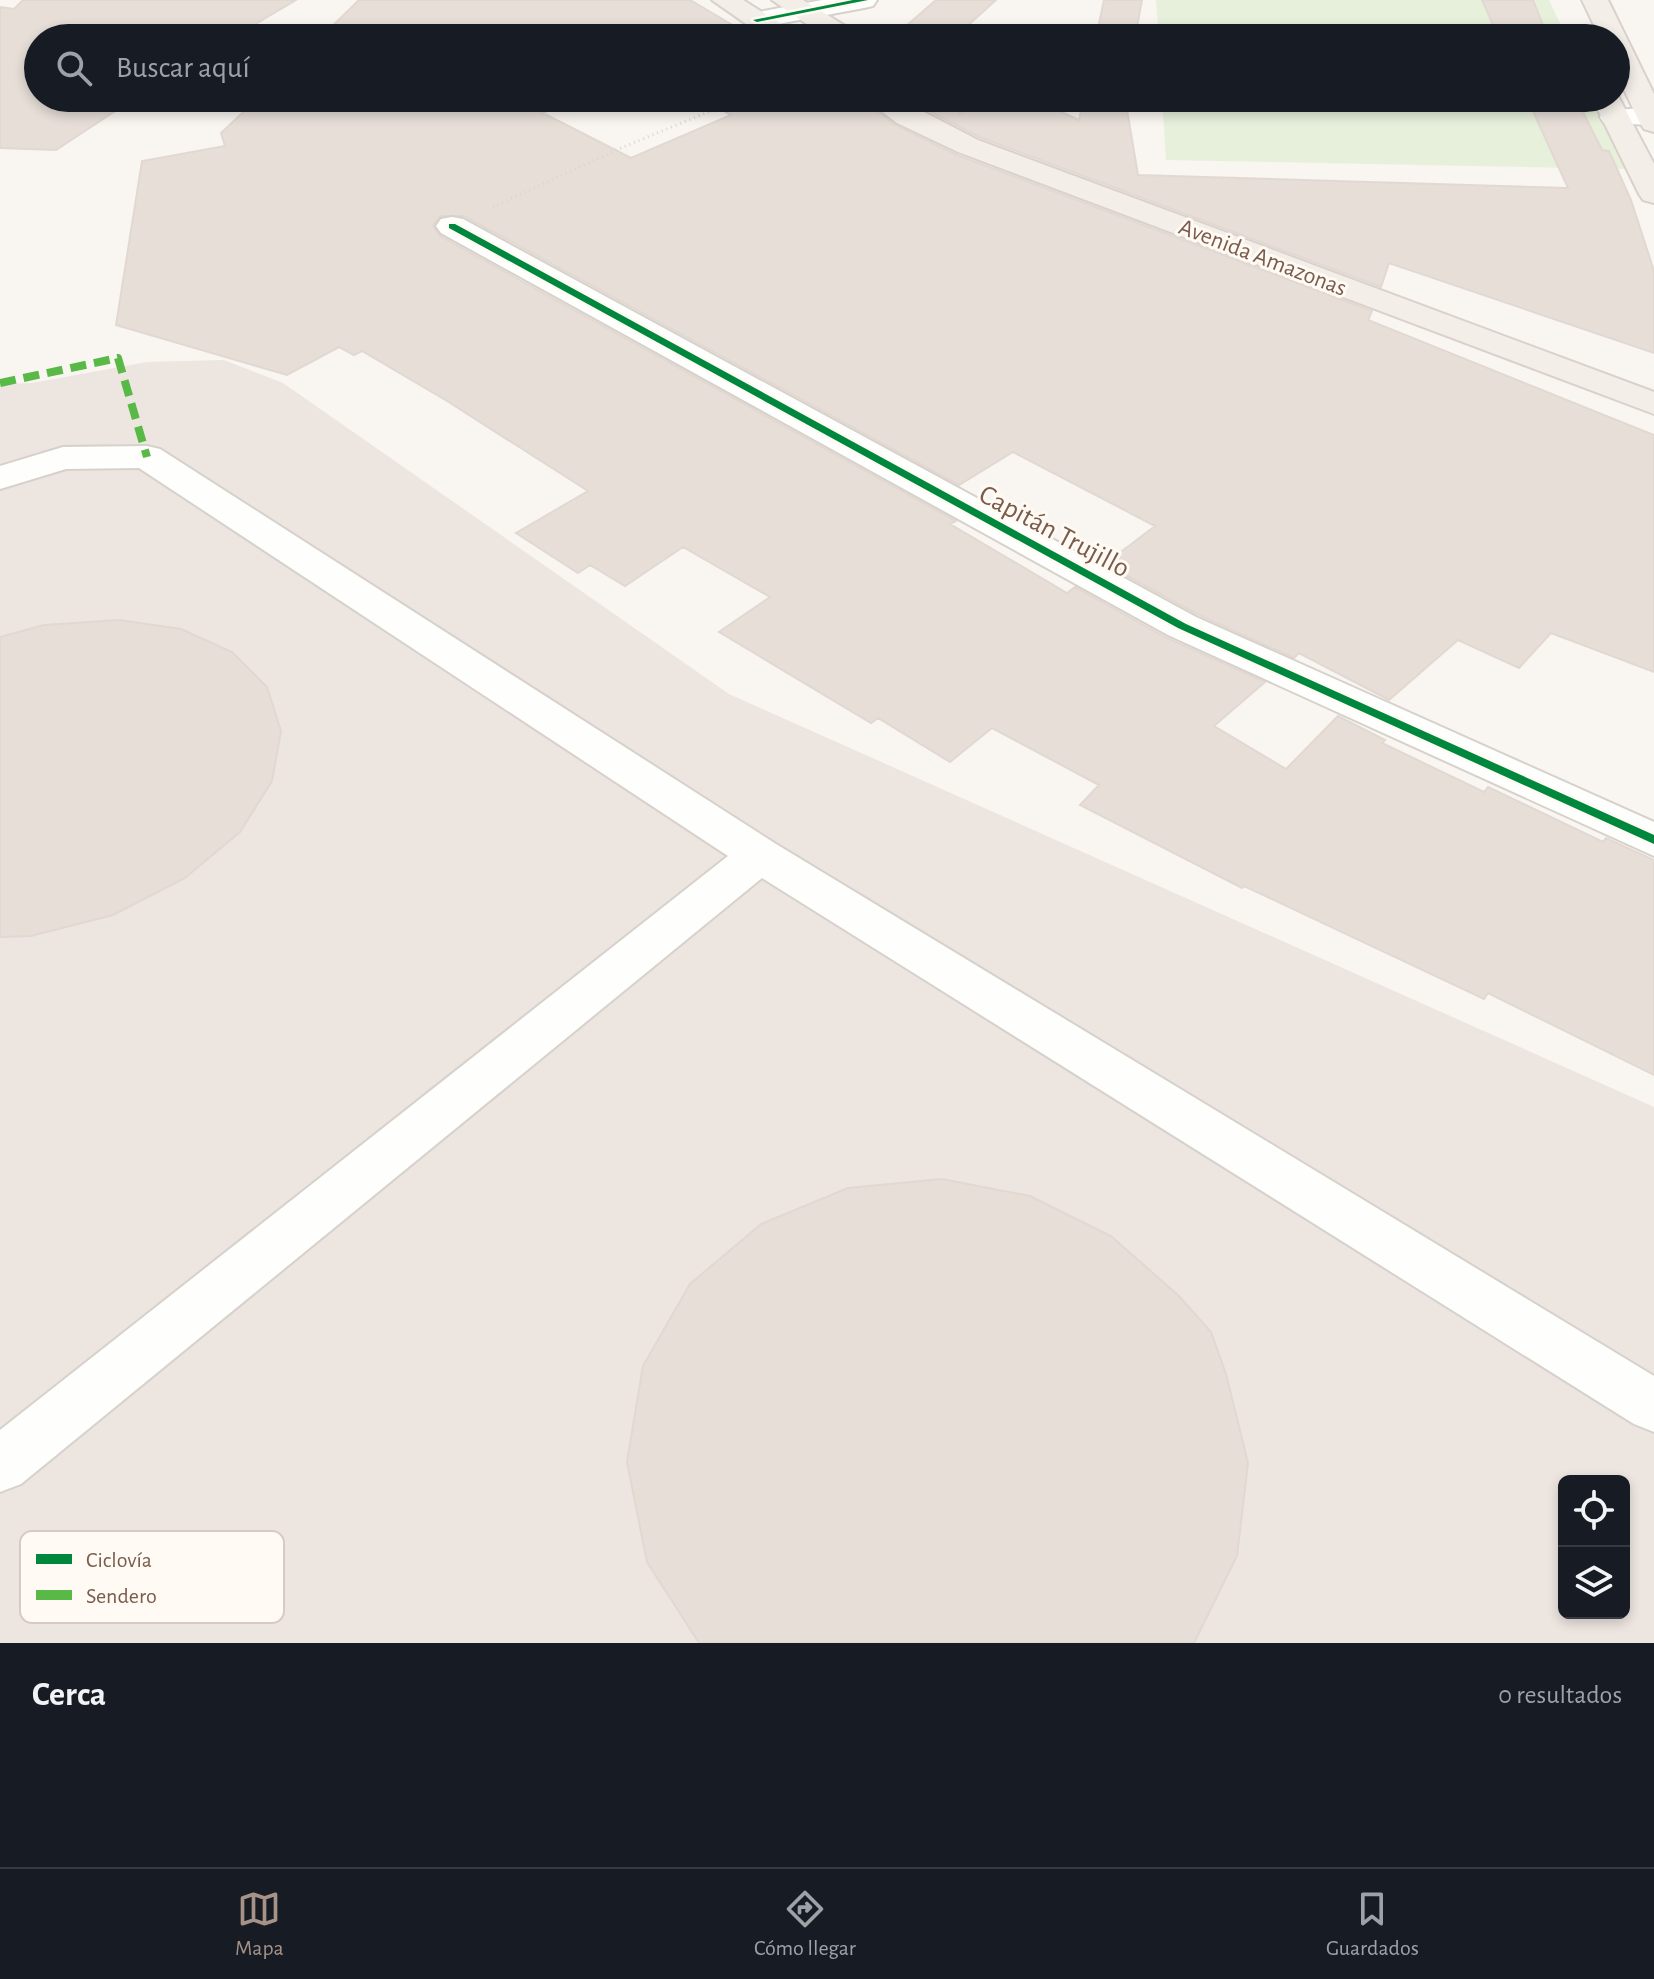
<!DOCTYPE html>
<html lang="es">
<meta charset="utf-8">
<style>
body{margin:0;font-family:"Alegreya Sans",sans-serif;background:#20242c;color:#f1f3f6}
.controls{position:absolute;right:24px;bottom:24px;display:grid;overflow:hidden;border-radius:12px;box-shadow:0 4px 12px #0003}
.controls button{width:72px;height:72px;display:grid;place-items:center;padding:0;border:0;border-bottom:2px solid #363941;background:#171b24;color:#f1f3f6;font:40px sans-serif}
.list{margin:0;padding:0;list-style:none}
h2{display:flex;justify-content:space-between;align-items:center;height:104px;margin:0;padding:0 32px;font-size:34px}
h2 small{font-size:26px;font-weight:400;color:#9ea1a6}
.icon{flex:none;width:44px;height:44px;fill:none;stroke:currentColor;stroke-width:2;stroke-linecap:round;stroke-linejoin:round}
.map{position:relative;flex:none;width:1654px;height:1643px;overflow:hidden}
.search{position:absolute;background:#171b24;box-shadow:0 4px 12px #0003;left:24px;right:24px;top:24px;height:88px;display:flex;align-items:center;gap:20px;box-sizing:border-box;padding:0 28px;border-radius:44px;color:#9ea1a6;font-size:30px}
.sheet{height:224px;background:#171b24}
nav{display:flex;justify-content:space-around;align-items:center;box-sizing:border-box;height:112px;border-top:2px solid #363941;background:#171b24;font-size:22px;color:#9ea1a6}
nav a{display:grid;justify-items:center;gap:4px}
nav .on{color:#a69286}
.map>svg:first-child{display:block}
</style>
<div class="map">
<svg width="1654" height="1643" viewBox="0 0 1654 1643">
<rect width="100%" height="100%" fill="#f9f5f0"/>
<path fill="#ede5e0" fill-rule="evenodd" d="M224,360L283,383L729,694L1654,1107V1643H0V384L32,383L147,362ZM1564,1481H1624V1613H1564Z"/>
<path fill="#e7f0db" d="M1156,0H1549L1567,38H1159Z
M1162,98H1595L1629,169L1166,160Z"/>
<path fill="#e6ded7" stroke="#e2d8d2" stroke-width="2" d="M23,0H296L232,38H38V98H135L56,150L0,148V7L14,9Z
M359,0H690L751,36L320,38Z
M936,0H996L954,38H918L898,33Z
M1104,0H1142L1135,38H1096Z
M1482,0H1533L1548,38H1499Z
M258,98H564L552,102L559,106L543,113L631,158L731,115L700,98H861L895,125L957,155L1372,311L1368,320L1654,435V672L1551,633L1519,668L1458,640L1389,700L1299,653L1294,658L1197,614L1105,564L1155,526L1013,452L959,485L464,216H440L433,226L440,236L956,521L950,524L1067,593L1075,587L1167,638L1265,682L1214,726L1286,769L1338,716L1385,740L1382,743L1484,792L1488,787L1603,842L1606,838L1654,860V1075L1488,993L1484,999L1244,886L1242,888L1080,805L1099,785L992,728L950,762L878,718L871,723L719,632L770,597L683,547L625,586L590,565L578,573L516,533L588,491L447,401L362,351L354,355L339,347L287,375L116,325L142,161L225,146L221,133Z
M904,98H956L959,114L994,98H1032L1079,120L1084,98H1125L1138,175L1568,188L1527,98H1576L1602,150L1609,151L1631,200L1654,271V353L1389,263L1381,287L979,137Z
M119,620L181,629L232,652L267,687L281,731L272,781L240,832L185,878L113,915L31,936L0,937V637L44,625Z
M942,1179L1030,1196L1111,1236L1179,1296L1211,1332L1226,1374L1248,1463L1237,1556L1194,1643H699L647,1562L627,1462L643,1366L690,1284L761,1224L848,1188Z"/>
<g fill="none" stroke-linecap="round" stroke-linejoin="round">
<defs>
<path id="minor" d="M822,0H877L873,6L864,8L757,28L748,26L744,20L748,14Z
M1654,107V125L1604,123L1600,117L1604,111Z
M452,217L463,219L1196,617L1654,822V856L1168,635L441,233L436,226L441,219Z
M147,446L160,449L776,844L1654,1376V1432L1634,1424L762,878L21,1484L0,1492V1430L728,856L139,468L66,469L0,489V466L63,447Z"/>
<path id="major" d="M712,0H743L794,32L797,38H766Z
M772,0H803L855,32L858,38H827Z
M1582,0H1608L1654,94V132L1644,129L1640,123L1616,73V38H1600Z
M1616,92L1654,164V203L1643,200L1639,194L1592,98H1616Z
M864,98H897L978,140L1654,392V414L958,152L897,123Z"/>
</defs>
<use href="#minor" stroke="#d7d1cb" stroke-width="4"/>
<use href="#major" stroke="#dad1cc" stroke-width="4"/>
<path stroke="#dcd5d0" stroke-width="3" stroke-dasharray="1 4" stroke-linecap="butt" d="M493,207L616,150L742,98"/>
<use href="#minor" fill="#fefefd" fill-rule="evenodd"/>
<use href="#major" fill="#f3eee8" fill-rule="evenodd"/>
<path stroke="#58b947" stroke-width="8" stroke-dasharray="16 8" stroke-linecap="butt" d="M0,383L118,358L147,457"/>
<defs>
<path id="cycleway" d="M853,0H868L757,22L753,20Z
M449,224H455L1186,624L1654,835V844L1178,628L449,228Z"/>
</defs>
<use href="#cycleway" stroke="#fffaf3" stroke-width="5"/>
<use href="#cycleway" fill="#00873e" fill-rule="evenodd"/>
</g>
<g text-anchor="middle" stroke-width="6" stroke-linejoin="round" paint-order="stroke">
<g font-size="24" fill="#7a5c4d" stroke="#fffaf3">
<text transform="translate(1263 257) rotate(21)" y="8">Avenida Amazonas</text>
</g>
<g font-size="28" fill="#7a5c4d" stroke="#fffaf3">
<text transform="translate(1055 530) rotate(28)" y="10">Capitán Trujillo</text>
</g>
</g>
<rect x="20" y="1531" width="264" height="92" rx="12" fill="#fffaf3" stroke="#d7cbc1" stroke-width="2"/>
<rect x="36" y="1554" width="36" height="10" fill="#00873e"/>
<rect x="36" y="1590" width="36" height="10" fill="#58b947"/>
<g font-size="22" fill="#7a5c4d">
<text x="86" y="1567">Ciclovía</text>
<text x="86" y="1603">Sendero</text>
</g>
</svg>
<div class="controls">
<button><svg class="icon" aria-label="locate" viewBox="0 0 24 24"><circle cx="12" cy="12" r="6"/><path d="M12 2v4M12 18v4M2 12h4M18 12h4"/></svg></button>
<button><svg class="icon" aria-label="layers" viewBox="0 0 24 24"><path d="M12 4l9 5-9 5-9-5zM3 14l9 5 9-5"/></svg></button>
</div>
<div class="search"><svg class="icon" aria-label="search" viewBox="0 0 24 24"><circle cx="10" cy="10" r="6"/><path d="M15 15l6 6"/></svg>Buscar aquí</div>
</div>
<section class="sheet">
<h2>Cerca<small>0 resultados</small></h2>
<ul class="list">
</ul>
</section>
<nav>
<a class="on"><svg class="icon" aria-label="map" viewBox="0 0 24 24"><path d="M3 6l6-2 6 2 6-2v14l-6 2-6-2-6 2zM9 4v14M15 6v14"/></svg>Mapa</a>
<a><svg class="icon" aria-label="directions" viewBox="0 0 24 24"><path d="M12 3l9 9-9 9-9-9zM9 14v-3h6M13 9l2 2-2 2"/></svg>Cómo llegar</a>
<a><svg class="icon" aria-label="saved" viewBox="0 0 24 24"><path d="M7 4h10v16l-5-4-5 4z"/></svg>Guardados</a>
</nav>
